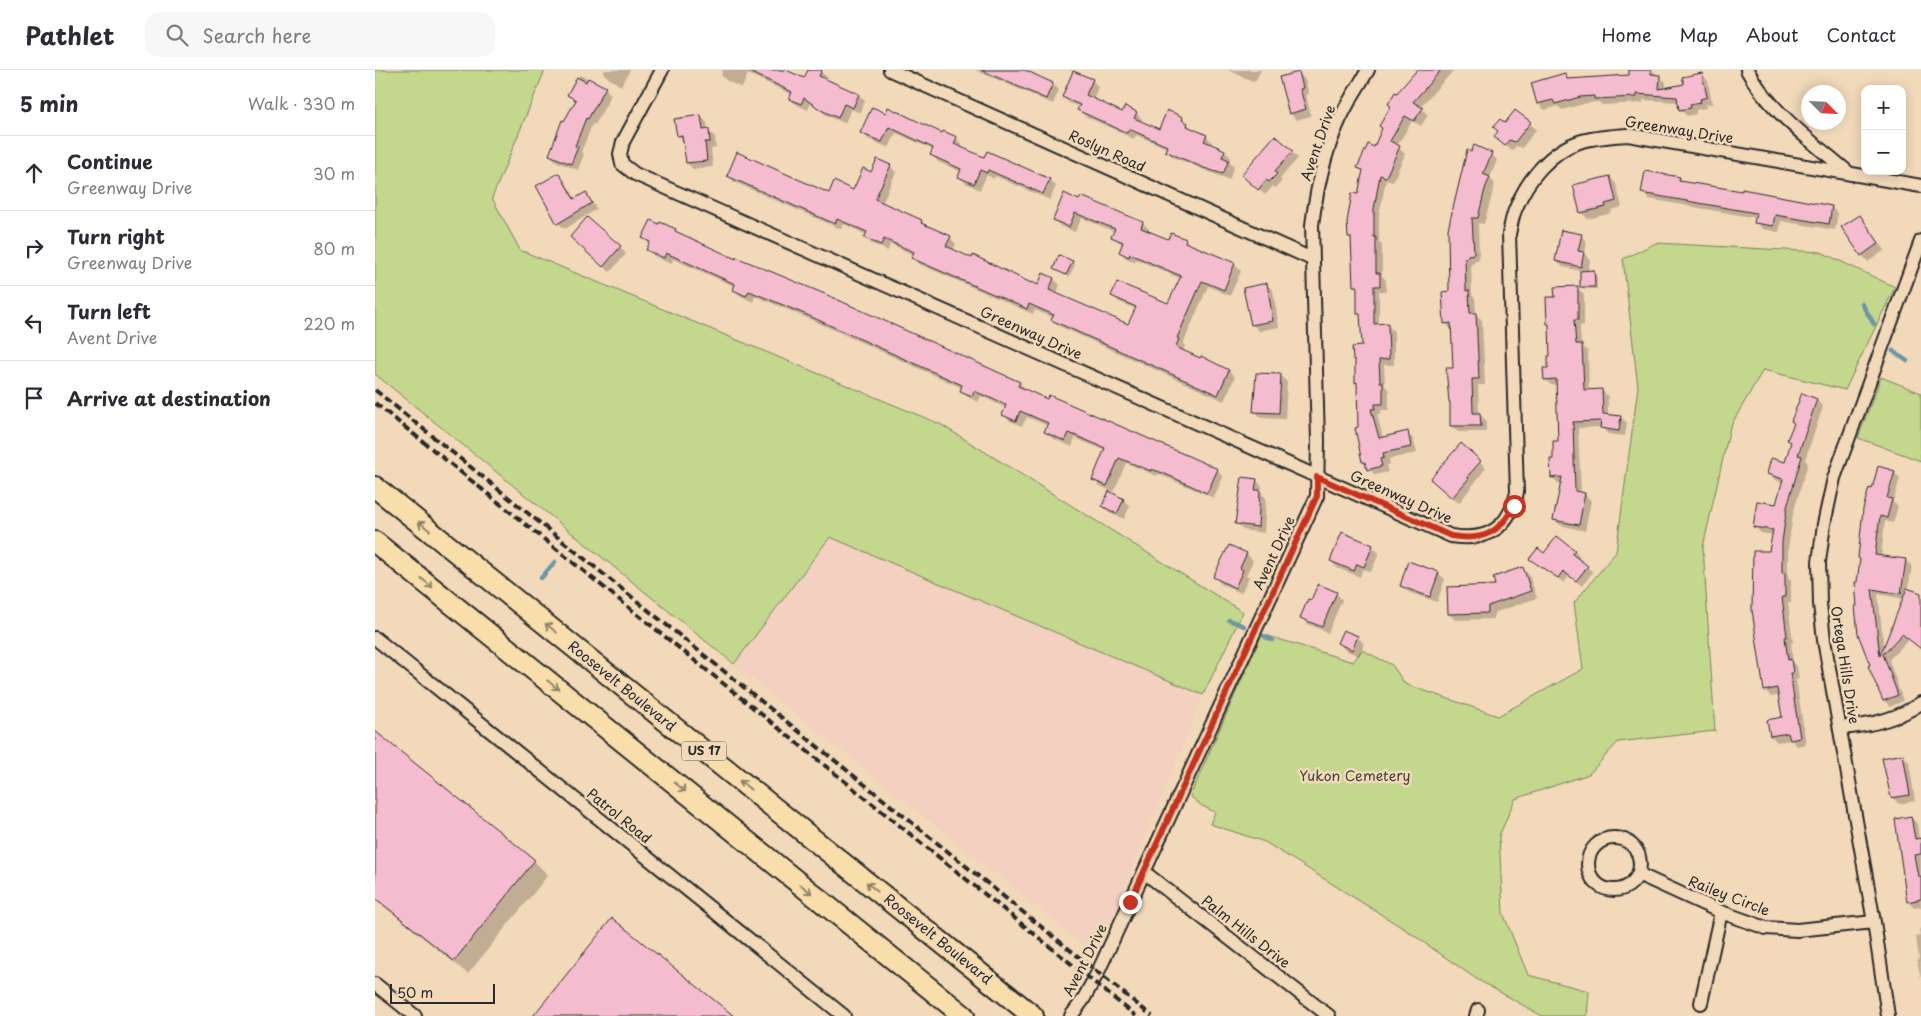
<!DOCTYPE html>
<meta charset="utf-8">
<style>
body{margin:0;font-family:"Playpen Sans",sans-serif;background:#f7f7f7;color:#2b2b33}
.controls{position:absolute;right:15px;top:15px;display:grid;overflow:hidden;border-radius:10px;box-shadow:0 2px 12px #0003}
.controls button{width:45px;height:45px;display:grid;place-items:center;padding:0;border:0;border-bottom:1px solid #e1e1e2;background:#fff;color:#2b2b33;font:25px sans-serif}
.compass{position:absolute;left:1426px;top:15px;width:45px;height:45px;border-radius:50%;background:#fff;box-shadow:0 2px 12px #0003;rotate:114deg}
.scale{position:absolute;left:15px;bottom:12px;width:105px;box-sizing:border-box;padding-left:5px;border:2px solid #2b2b2b;border-top:0;font-size:14px;line-height:18px;white-space:nowrap;color:#2b2b2b;-webkit-text-stroke:4px #f2d9ba;paint-order:stroke}
.stop{position:absolute;width:15px;height:15px;margin:-11px;border:4px solid #c8321e;border-radius:50%;background:#fff}
.stop.end{background:#c8321e;border-color:#fff;box-shadow:0 1px 5px #0008}
.list{margin:0;padding:0;list-style:none}
h2{display:flex;justify-content:space-between;align-items:center;height:65px;margin:0;padding:0 20px;font-size:21px}
h2 small{font-size:16px;font-weight:400;color:#7c7c81}
.list li{display:grid;grid-template-columns:32px 1fr auto;gap:15px;align-items:center;box-sizing:border-box;height:75px;padding:0 20px;border-top:1px solid #e1e1e2}
.list b{display:block;font-size:19px;white-space:nowrap}
.list p{margin:0;font-size:16px;white-space:nowrap;color:#7c7c81}
.list em{font-size:16px;font-style:normal;color:#7c7c81}
.icon{flex:none;width:28px;height:28px;fill:none;stroke:currentColor;stroke-width:2;stroke-linecap:round;stroke-linejoin:round}
.map{position:relative;flex:none;width:1546px;height:946px;overflow:hidden}
header{display:flex;align-items:center;gap:30px;box-sizing:border-box;height:70px;padding:0 25px;background:#fff;border-bottom:1px solid #e1e1e2}
header strong{font-size:24px}
nav{display:flex;gap:28px;margin-inline-start:auto;font-size:18px}
.search{width:350px;height:45px;background:#f7f7f7;display:flex;align-items:center;gap:12px;box-sizing:border-box;padding:0 18px;border-radius:15px;color:#7c7c81;font-size:19px}
main{display:flex}
aside{flex:1;background:#fff}
.map>svg:first-child{display:block}
</style>
<header>
<strong>Pathlet</strong>
<div class="search"><svg class="icon" aria-label="search" viewBox="0 0 24 24"><circle cx="10" cy="10" r="6"/><path d="M15 15l6 6"/></svg>Search here</div>
<nav><a>Home</a><a>Map</a><a>About</a><a>Contact</a></nav>
</header>
<main>
<aside>
<h2>5 min<small>Walk · 330 m</small></h2>
<ul class="list">
<li><svg class="icon" aria-label="ahead" viewBox="0 0 24 24"><path d="M12 20V5M6 11l6-6 6 6"/></svg><div><b>Continue</b><p>Greenway Drive</p></div><em>30 m</em></li>
<li><svg class="icon" aria-label="right" viewBox="0 0 24 24"><path d="M7 20v-9h11M14 6l5 5-5 5"/></svg><div><b>Turn right</b><p>Greenway Drive</p></div><em>80 m</em></li>
<li><svg class="icon" aria-label="left" viewBox="0 0 24 24"><path d="M17 20v-9H6M10 6l-5 5 5 5"/></svg><div><b>Turn left</b><p>Avent Drive</p></div><em>220 m</em></li>
<li><svg class="icon" aria-label="arrive" viewBox="0 0 24 24"><path d="M6 21V4h12l-3 4 3 4H6"/></svg><div><b>Arrive at destination</b></div></li>
</ul>
</aside>
<div class="map">
<svg width="1546" height="946" viewBox="0 0 1546 946">
<rect width="100%" height="100%" fill="#f2d9ba"/>
<filter id="ink" filterUnits="userSpaceOnUse"><feTurbulence type="fractalNoise" baseFrequency=".02" numOctaves="2"/><feDisplacementMap in="SourceGraphic" scale="10" xChannelSelector="R" yChannelSelector="G"/><feConvolveMatrix kernelMatrix="1 2 1 2 8 2 1 2 1" color-interpolation-filters="sRGB"/></filter>
<g filter="url(#ink)">
<path fill="#f3d0c0" d="M455,467L828,625L722,885L359,594Z"/>
<path fill="#c3d78d" stroke="#77815c" d="M0,0H170L117,128L145,180L565,354L868,542L828,625L455,467L359,594L0,304Z
M1281,173L1446,182L1520,217L1470,320L1388,300L1355,357L1328,477L1340,661L1243,672L1214,704L1140,729L1124,766L1128,843L1153,905L1214,921L1212,946H1167L1100,908L1031,860L890,772L835,754L840,742L827,736L815,726L887,564L978,592L987,580L1017,595L1030,614L1123,646L1208,599L1199,533L1241,482L1263,317L1248,189Z
M1506,307L1546,323V391L1483,368Z"/>
<path fill="#0003" fill-rule="evenodd" d="M230,0H255L246,16L235,9L228,3Z
M348,0H406L429,10L434,0H444L453,8L451,11L484,25L490,31L485,43L476,39L470,53L454,47L436,33L433,40L422,35L416,29L418,25L373,4L367,18L352,11L346,5Z
M600,0H647L678,14L684,20L678,34Z
M853,0H886L880,12Z
M1043,0H1079L1045,37L1053,45L1046,56L1037,51L1022,76L1030,84L1018,112L1011,110L1004,146V172L1007,174V206L1011,210V222L1004,221V255H1012L1019,261V295H1009L1010,316L1014,320V340H1006V344H1002L1008,368L1032,363L1038,369L1042,383L1014,389L1015,394L1011,395L1013,402L1000,405L988,392L985,358L984,314L981,312V292L979,290L988,278L987,246L983,243V220L979,216L977,170L974,166L989,102L984,98L999,78L1022,25Z
M1256,0H1277L1291,12V19L1310,15L1327,4L1333,11L1337,34L1331,35V38L1321,40V44L1312,46L1305,39L1304,32L1268,30V33L1227,35L1224,32L1212,33L1187,40L1183,36L1169,40L1163,33L1190,5L1195,10L1255,7Z
M924,3L930,10L934,24L931,25L936,46L921,50L915,43Z
M205,5L230,18L236,25L220,55L218,53L206,82L209,84L203,100L182,92L175,85L200,31L194,25Z
M717,10L723,17L718,30L748,44L761,43L767,49L766,52L784,60L807,48L819,61L831,66L837,72L836,76L850,81L856,88L854,92L859,97L854,110L798,87L791,80L792,78L761,65L759,69L710,46L704,40L705,37L694,33L688,27Z
M497,38L581,68L588,75L586,78L610,88L674,110L681,116L675,130L620,106L619,109L612,105L605,120L591,113L584,107L587,102L563,92L557,85L559,80L521,63L514,78L493,69L487,62Z
M326,46L332,53L333,60L340,67L341,78L336,79L338,97L318,99L312,93L309,72L303,65Z
M1155,53L1161,60L1147,78L1141,76L1137,81L1120,67L1130,55Z
M917,82L923,88L905,109L907,111L901,118L898,116L890,125L874,111Z
M1116,84L1122,90L1115,108L1120,114L1109,154L1103,153L1104,190L1099,191V193L1096,194L1097,225L1100,228L1101,244L1107,250L1110,315H1103L1104,344L1111,350V362H1083L1076,356L1079,299L1077,260L1070,253L1075,223L1074,159Z
M515,96L521,102L507,134L546,151L553,158L575,167L581,174L578,180L657,215L664,216L669,205L679,209L685,215L681,225L754,256L761,239L744,232L738,225L794,235L806,209L761,189L760,192L751,188L745,182L748,175L738,167L740,162L707,148L700,162L685,156L679,150L705,132L707,128L768,153L774,159L773,162L793,171L810,170L816,176L860,195L866,201L855,226L833,216L808,274L810,276L808,281L854,301L860,307L849,331L684,256L678,250L679,248L660,240L658,244L544,194L537,188L539,185L515,174L513,181L497,174L491,168L492,165L469,154L466,159L359,112L353,105L454,125L479,122L497,103Z
M184,105L190,111L201,130L211,124L222,139L190,159L183,153Z
M1235,107L1241,114L1247,137L1236,140L1237,143L1213,149L1206,142Z
M1305,108L1310,113L1457,138L1463,144L1460,160L1406,151L1404,162L1387,159L1381,152V148L1274,129L1267,122Z
M1485,146L1510,180L1493,192L1487,185Z
M300,160L305,165L361,190L450,226L645,313L651,319L650,321L842,400L848,407L839,428L795,409L783,404L782,406L751,393L739,422L725,416L719,410L731,381L700,368L697,377L677,368L670,362L673,356L652,347L647,356L635,351L628,344L631,338L606,326L603,332L593,327L586,320L587,318L439,251L380,226L378,232L366,226L359,220L361,217L298,189L296,194L279,186L272,179L275,174L269,168Z
M1206,165L1212,172L1210,184L1215,190L1213,202L1219,201L1222,204V219H1209L1206,216V201L1188,197L1181,191Z
M203,173L245,177L251,184L235,202Z
M697,192L700,195L694,207L679,198Z
M891,214L898,220L904,257L884,261L878,255L870,219Z
M1202,218L1209,224V255L1205,256L1206,275L1213,281L1214,321L1226,320L1233,326V346L1246,347L1252,353L1250,366L1233,364L1226,357L1203,358L1206,423L1210,424L1216,431L1210,461L1185,455L1179,449L1187,413L1184,414L1177,407L1179,390L1184,372L1183,315H1176L1170,309L1175,299L1177,287L1176,256L1173,253L1181,228Z
M906,306L912,312L910,349L886,348L880,341Z
M1427,325L1442,330L1448,337L1430,390L1433,393L1418,444L1413,479V508L1416,511V533H1413L1418,573H1416L1418,593L1422,597L1424,609H1421L1431,674L1422,676L1416,670L1402,672L1396,666L1408,648L1405,625L1396,627L1390,620L1396,482L1399,465L1386,463L1380,457L1402,435L1408,413L1400,410L1393,404L1411,394L1417,373L1414,370Z
M1105,392L1111,398L1084,433L1063,415Z
M1519,402L1525,408L1518,432L1523,436L1518,453L1510,451L1506,487L1530,490L1537,496L1533,520L1546,525V579L1534,569L1514,590L1528,631L1515,637L1509,630L1497,596L1484,513L1486,490L1484,488L1498,420ZM1503,524L1529,529L1509,579Z
M881,410L887,416V424L891,428L889,463L868,460L862,453Z
M748,430L755,436L749,449L735,443L728,436Z
M1182,467L1200,481L1205,486L1203,490L1218,502L1207,516L1194,506L1189,513L1156,489L1169,485Z
M855,476L872,484L878,491L871,505L874,507L866,523L846,514L840,507Z
M997,476L1004,483L996,502L988,499L985,507L962,498L956,491Z
M1148,499L1154,505L1162,528L1119,543V549L1080,550L1074,544L1122,516Z
M1063,503L1070,509L1062,532L1033,522L1026,515Z
M961,523L967,530L953,563L933,554L926,547L937,532Z
M969,561L983,567L989,574L984,586L970,580L964,573Z
M0,662L159,791L173,805L93,904L0,829Z
M1527,685L1534,692L1540,731L1524,734L1517,727L1508,689Z
M1536,747L1542,754L1544,769H1546V837L1539,838L1533,831Z
M1544,859H1546V909L1542,890L1544,889L1541,867L1545,866Z"/>
<g fill="none" stroke-linecap="round" stroke-linejoin="round">
<path stroke="#6c95a7" stroke-width="4.5" d="M1487,234L1499,254
M1518,281L1532,291
M166,508L180,492
M854,550L869,556
M889,566L897,570"/>
</g>
<path fill="#f5bccf" stroke="#2b2b2b" d="M371,0H411L429,8L433,0H447L444,6L484,24L478,38L469,34L463,48L446,40L429,28L426,34L414,29L417,22Z
M606,0H650L678,13L671,29Z
M1042,0H1066L1038,32L1048,38L1039,51L1030,46L1015,71L1025,76L1011,107L1005,105L999,139V167H1001V203H1005V216H999V254L1013,253L1014,289L1004,290L1005,312H1008V334H1000V339H996L1004,368L1033,361L1036,377L1008,383L1009,388L1005,389L1007,396L992,400L990,392H987L980,358L983,357L982,312L980,313V290H978L977,277L987,276L985,244H982V216H978L976,167H973L972,152L977,123L983,124L988,100L982,98L993,74L999,77L1007,58L1004,56L1016,36L1013,34L1020,22L1022,23Z
M1254,0H1276V4L1285,5L1284,19L1309,14L1307,7L1327,3L1332,27L1325,29L1326,32L1315,34L1316,38L1304,40L1302,27L1262,24V27L1219,29V26L1205,27L1180,34L1178,30L1162,34L1156,13L1190,3L1192,9L1254,5Z
M698,1L718,9L711,25L747,42L750,36L762,42L759,48L784,59L792,40L808,47L807,50L813,53L812,56L832,65L829,71L850,80L847,87L854,90L848,104L829,98L790,81L792,76L754,59L752,63L702,40L705,35L687,27Z
M924,2L928,18L925,19L931,39L914,44L904,7Z
M202,7L211,12L213,8L231,17L213,49L211,48L200,76L203,77L196,94L174,85L187,50L189,51L201,30L192,25Z
M497,37L511,43L513,37L567,63L568,61L582,67L579,74L609,87L612,81L675,109L668,124L613,100L612,103L605,100L599,114L583,107L586,99L555,85L558,78L514,57L507,72L485,63Z
M1140,40L1156,52L1140,72L1134,70L1130,76L1119,67L1123,61L1118,57L1125,49L1130,53Z
M326,45L328,60L334,59L335,72H330L332,91L311,93L307,65L302,66L299,49Z
M900,65L918,81L900,101L902,104L894,112L891,110L883,120L866,105Z
M1099,75L1117,83L1108,104L1115,107L1110,119L1103,148H1097L1099,184L1093,185V187L1090,188L1091,221L1094,220L1095,243H1101L1104,309H1097L1098,343H1105L1106,356H1075V332H1074L1071,298H1078L1076,253L1069,254L1067,222L1074,221L1073,159L1092,80L1096,82Z
M362,82L454,123L459,111L478,120L488,98L496,102L502,89L516,95L500,129L547,150L546,153L576,166L571,176L597,188L598,185L656,213L657,212L663,215L668,203L679,208L674,220L753,254L761,237L736,226L742,212L793,233L806,206L755,184L754,187L744,182L748,172L736,167L740,159L700,143L694,157L678,150L689,123L704,130L706,126L768,152L766,158L793,169L796,163L811,169L810,172L860,193L849,220L827,211L802,268L804,269L801,276L805,279L825,288L826,286L854,300L843,325L676,250L679,245L654,234L652,239L536,188L539,182L509,169L506,175L489,168L492,162L462,149L460,154L352,106Z
M1270,101L1305,107L1304,111L1367,121V119L1457,136L1454,154L1400,145L1398,156L1379,153L1381,143L1266,123Z
M184,103L199,129L211,122L217,133L182,154L161,116Z
M1235,106L1241,131L1230,134L1231,137L1205,143L1198,115Z
M1485,145L1504,173L1486,186L1466,157Z
M212,147L246,176L228,197L195,167Z
M276,150L284,154L285,152L301,159L300,161L361,189V187L450,224L645,312L643,316L672,329L674,325L843,399L832,423L788,403L776,399V401L744,388L732,416L717,410L730,378L694,363L690,371L669,362L673,353L645,341L641,351L627,345L631,335L620,330L599,321L597,326L585,321L587,315L432,245L374,221L371,226L358,220L360,214L351,210L291,183L289,188L271,180L275,172L267,168Z
M1186,160L1207,164L1203,181L1209,182L1206,197L1180,191Z
M684,185L698,191L691,205L678,199Z
M1219,200L1220,217H1205V201Z
M892,213L898,251L876,255L868,218Z
M1203,216V250H1199L1201,274H1207L1209,320L1227,319L1228,344L1246,346L1244,361L1225,358L1226,351L1198,352L1200,421L1210,423L1204,455L1178,450L1187,407L1176,408L1175,389H1178V371H1183L1181,309L1169,310L1168,298H1173V286H1175L1174,254H1172L1171,227H1180L1179,217Z
M881,303L906,304L904,343L878,342Z
M1427,323L1442,329L1423,385L1427,386L1412,437L1407,472V503H1410V527H1407L1412,567H1410L1413,590L1416,589L1418,603H1415L1425,668L1415,670L1413,663L1395,666L1392,650L1407,647L1402,618L1389,621L1377,540L1378,481H1394L1398,460L1378,457L1382,431L1401,434L1408,409L1392,404L1396,388L1410,392L1416,372L1412,370L1419,353L1416,351Z
M1086,373L1106,391L1092,407L1094,408L1077,428L1055,409Z
M1503,396L1520,401L1512,428L1517,429L1512,448L1505,446L1500,485L1531,489L1526,524L1497,519L1505,586L1532,518L1546,523V579L1527,564L1508,584L1523,625L1508,631L1493,596L1495,595L1483,564L1480,536H1482L1480,512H1482L1485,489L1483,488L1488,439L1494,418L1497,419Z
M867,407L882,409L880,420H885L883,457L860,454Z
M734,421L749,429L742,444L727,436Z
M967,462L998,475L989,497L982,494L979,501L955,491Z
M1182,466L1200,480L1197,484L1213,496L1201,511L1188,501L1183,508L1154,489L1163,478L1169,483Z
M854,475L872,483L865,498L868,500L860,518L838,507Z
M1033,491L1064,502L1055,527L1025,516Z
M1148,497L1156,521L1113,536V543L1073,544L1072,517L1120,515L1118,507Z
M943,514L962,522L947,557L925,548L933,529L936,530Z
M968,560L983,566L977,580L962,573Z
M0,661L160,790L79,891L0,828Z
M1528,684L1535,725L1516,728L1507,688Z
M1536,746L1540,769L1546,768V784L1539,785L1543,806H1546V829L1532,832L1520,749Z
M237,848L359,946H158Z"/>
<g fill="none" stroke-linecap="round" stroke-linejoin="round">
<defs>
<path id="minor" d="M287,0L248,72L245,84L247,94L260,104L1076,466C1113,472 1134,458 1142,422L1134,164C1136,156 1137,146 1141,138C1152,110 1176,80 1207,71C1222,67 1237,66 1253,65L1546,116
M515,0L937,189
M1372,0C1396,43 1438,72 1475,104
M0,568L469,946
M1465,658C1493,656 1523,649 1546,633
M1213 794a26 26 0 1 1 52 0a26 26 0 1 1-52 0Z
M769,802L954,946
M1263,804L1346,842L1391,858L1422,860L1499,852
M0,914L40,946
M1326,933L1346,842
M696,946L708,930L723,902L942,426L943,371L937,155C942,115 951,73 971,37C978,24 986,12 993,0
M1101,946L1103,940
M1513,946L1499,852L1449,570L1445,534L1444,492L1449,454L1459,408L1546,171"/>
<path id="trunk" d="M0,417L658,946
M0,472L589,946"/>
</defs>
<use href="#minor" stroke="#2b2b2b" stroke-width="16"/>
<use href="#trunk" stroke="#2b2b2b" stroke-width="24"/>
<use href="#minor" stroke="#f2d9ba" stroke-width="12"/>
<use href="#trunk" stroke="#f8deab" stroke-width="20"/>
<path stroke="#2b2b2b" stroke-width="4" stroke-dasharray="8 4" stroke-linecap="butt" d="M0,320L777,946
M0,333L761,946"/>
</g>
<defs><path id="oneway-shaft" d="M-6 0H5M1.5-3L5.5 0L1.5 3" fill="none" stroke-width="1.6" stroke-linecap="round" stroke-linejoin="round" transform="scale(1.25)"/></defs>
<g stroke="#92846b">
<use href="#oneway-shaft" transform="translate(49 456) rotate(-141)"/>
<use href="#oneway-shaft" transform="translate(52 513) rotate(39)"/>
<use href="#oneway-shaft" transform="translate(176 558) rotate(-141)"/>
<use href="#oneway-shaft" transform="translate(178 615) rotate(39)"/>
<use href="#oneway-shaft" transform="translate(370 715) rotate(-141)"/>
<use href="#oneway-shaft" transform="translate(305 717) rotate(39)"/>
<use href="#oneway-shaft" transform="translate(497 817) rotate(-141)"/>
<use href="#oneway-shaft" transform="translate(431 819) rotate(39)"/>
</g>
</g>
<g fill="none" stroke-linecap="round" stroke-linejoin="round" filter="url(#ink)">
<path stroke="#c8321e" stroke-width="6" d="M755,832L942,426V407L1076,466C1107,471 1124,464 1139,436"/>
</g>
<g text-anchor="middle" stroke-width="5" stroke-linejoin="round" paint-order="stroke">
<rect fill="#f2d9ba" stroke="#675f56" stroke-width="1" x="306.5" y="671.5" width="45" height="19" rx="4"/>
<g font-size="12" font-weight="bold" fill="#2b2b2b">
<text x="329" y="685">US 17</text>
</g>
<g font-size="14" fill="#2b2b2b" stroke="#f2d9ba">
<text transform="translate(1304 60) rotate(9)" y="5">Greenway Drive</text>
<text transform="translate(943 73) rotate(-71)" y="5">Avent Drive</text>
<text transform="translate(732 81) rotate(24)" y="5">Roslyn Road</text>
<text transform="translate(656 263) rotate(24)" y="5">Greenway Drive</text>
<text transform="translate(1026 427) rotate(24)" y="5">Greenway Drive</text>
<text transform="translate(899 483) rotate(-65)" y="5">Avent Drive</text>
<text transform="translate(1470 595) rotate(81)" y="5">Ortega Hills Drive</text>
<text transform="translate(247 616) rotate(39)" y="5">Roosevelt Boulevard</text>
<text transform="translate(244 746) rotate(39)" y="5">Patrol Road</text>
<text transform="translate(1354 826) rotate(21)" y="5">Railey Circle</text>
<text transform="translate(871 862) rotate(38)" y="5">Palm Hills Drive</text>
<text transform="translate(563 869) rotate(39)" y="5">Roosevelt Boulevard</text>
<text transform="translate(710 890) rotate(-63)" y="5">Avent Drive</text>
</g>
<g font-size="14" fill="#42453a" stroke="#f2d9ba">
<text x="980" y="711">Yukon Cemetery</text>
</g>
</g>
</svg>
<div class="controls">
<button>+</button>
<button>−</button>
</div>
<svg class="compass" viewBox="-18 -18 36 36"><path d="M0-13l5 13h-10z" fill="#e53935"/><path d="M0 13l5-13h-10z" fill="#7c7c81"/></svg>
<div class="scale">50 m</div>
<div class="stop" style="left:1139px;top:436px"></div>
<div class="stop end" style="left:755px;top:832px"></div>
</div>
</main>
